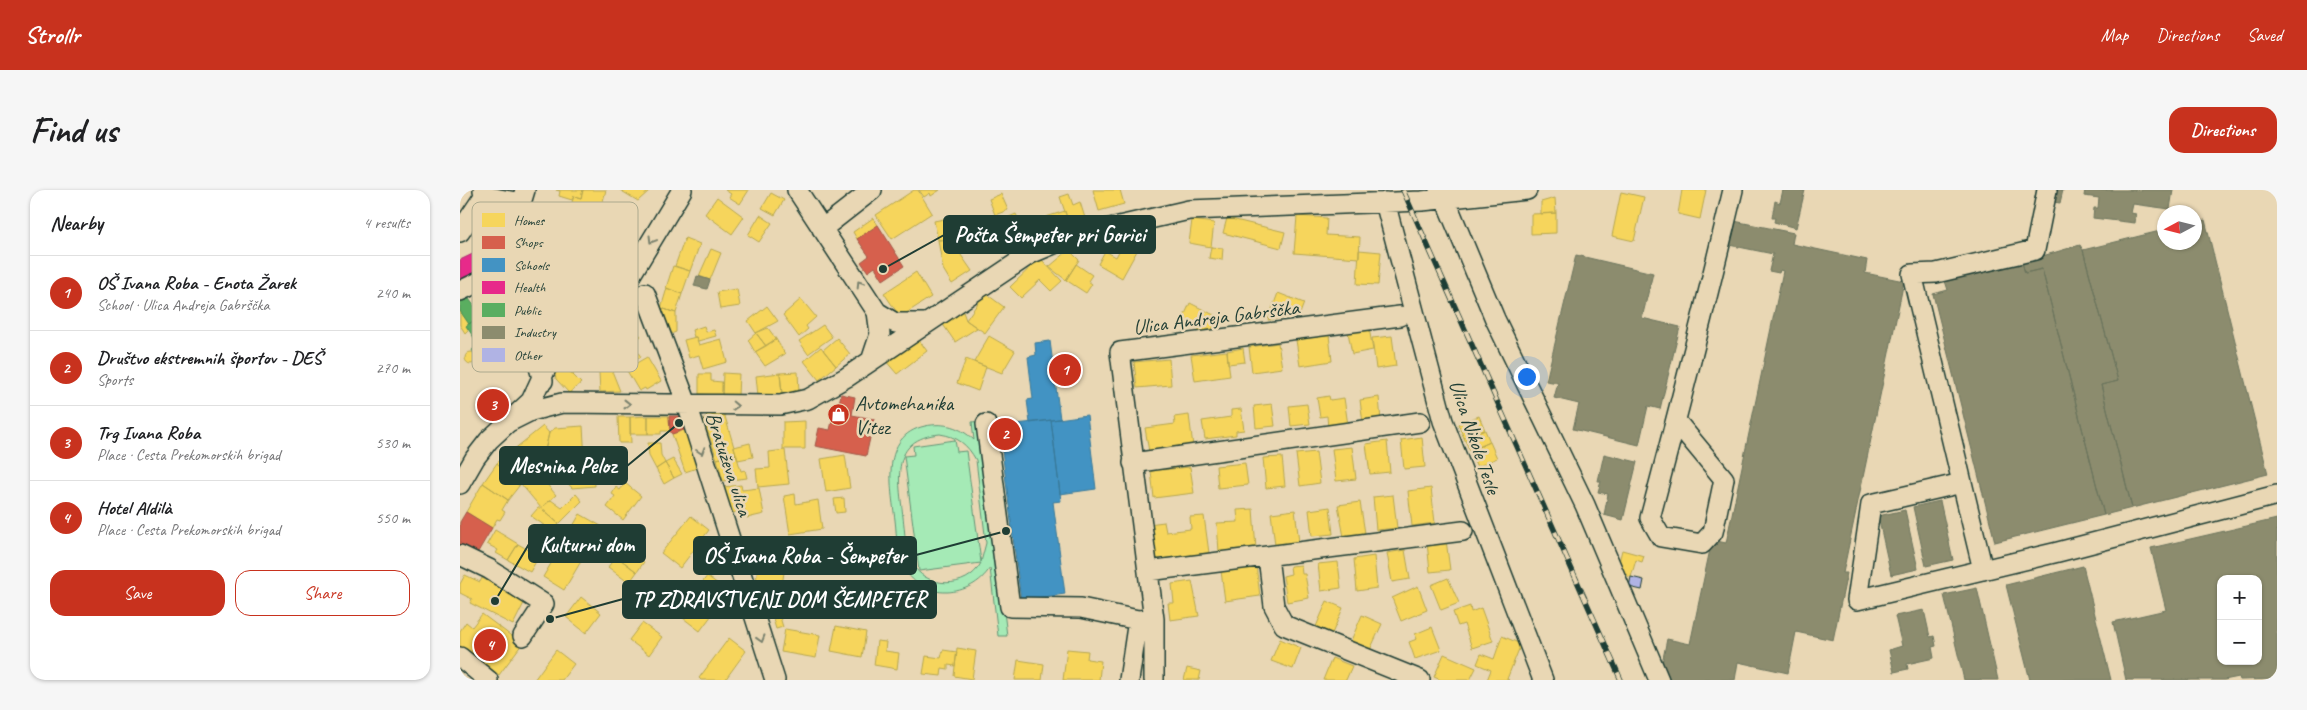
<!DOCTYPE html>
<meta charset="utf-8">
<style>
body{margin:0;font-family:Caveat,sans-serif;background:#f6f6f6;color:#202124}
.controls{position:absolute;right:15px;bottom:15px;display:grid;overflow:hidden;border-radius:10px;box-shadow:0 1px 4px #0004}
.controls button{width:45px;height:45px;display:grid;place-items:center;padding:0;border:0;border-bottom:1px solid #e0e0e0;background:#fff;color:#202124;font:25px sans-serif}
.compass{position:absolute;left:1697px;top:15px;width:45px;height:45px;border-radius:50%;background:#fff;box-shadow:0 1px 4px #0004;rotate:263deg}
.you{position:absolute;left:1066px;top:186px;width:18px;height:18px;margin:-12px;border:4px solid #fff;border-radius:50%;background:#1a73e8;box-shadow:0 0 0 8px #1a73e833}
.badge{display:grid;place-items:center;width:32px;height:32px;border-radius:50%;background:#c8321e;color:#fff;font-size:16px;font-weight:700}
.pin{position:absolute;translate:-50% -50%;border:2px solid #fff;box-shadow:0 1px 5px #0006}
.list{margin:0;padding:0;list-style:none}
h2{display:flex;justify-content:space-between;align-items:center;height:65px;margin:0;padding:0 20px;font-size:21px}
h2 small{font-size:16px;font-weight:400;color:#757577}
.list li{display:grid;grid-template-columns:32px 1fr auto;gap:15px;align-items:center;box-sizing:border-box;height:75px;padding:0 20px;border-top:1px solid #e0e0e0}
.list b{display:block;font-size:19px;white-space:nowrap}
.list p{margin:0;font-size:16px;white-space:nowrap;color:#757577}
.list em{font-size:16px;font-style:normal;color:#757577}
.actions{display:flex;gap:10px;padding:15px 20px}
.actions a{flex:1;padding:11px 0;border:1px solid #c8321e;border-radius:15px;text-align:center;font-size:18px;color:#c8321e}
.actions .main{background:#c8321e;color:#fff}
.map{position:relative;flex:none;width:1817px;height:490px;overflow:hidden;border-radius:15px}
header{display:flex;align-items:center;gap:30px;box-sizing:border-box;height:70px;padding:0 25px;background:#c8321e;color:#fff}
header strong{font-size:24px}
nav{display:flex;gap:28px;margin-inline-start:auto;font-size:18px}
.intro{display:flex;align-items:center;justify-content:space-between;box-sizing:border-box;height:120px;padding:0 30px}
h1{margin:0;font-size:35px}
.button{padding:12px 22px;border-radius:15px;background:#c8321e;color:#fff;font-size:18px;font-weight:700}
main{display:flex;gap:30px;padding:0 30px}
aside{flex:1;background:#fff;border-radius:15px;box-shadow:0 1px 4px #0004}
.map>svg:first-child{display:block}
</style>
<header>
<strong>Strollr</strong>
<nav><a>Map</a><a>Directions</a><a>Saved</a></nav>
</header>
<div class="intro"><h1>Find us</h1><a class="button">Directions</a></div>
<main>
<aside>
<h2>Nearby<small>4 results</small></h2>
<ul class="list">
<li><span class="badge">1</span><div><b>OŠ Ivana Roba - Enota Žarek</b><p>School · Ulica Andreja Gabrščka</p></div><em>240 m</em></li>
<li><span class="badge">2</span><div><b>Društvo ekstremnih športov - DEŠ</b><p>Sports</p></div><em>270 m</em></li>
<li><span class="badge">3</span><div><b>Trg Ivana Roba</b><p>Place · Cesta Prekomorskih brigad</p></div><em>530 m</em></li>
<li><span class="badge">4</span><div><b>Hotel Aldilà</b><p>Place · Cesta Prekomorskih brigad</p></div><em>550 m</em></li>
</ul>
<div class="actions"><a class="main">Save</a><a>Share</a></div>
</aside>
<div class="map">
<svg width="1817" height="490" viewBox="0 0 1817 490">
<rect width="100%" height="100%" fill="#e9d7b4"/>
<filter id="ink" filterUnits="userSpaceOnUse"><feTurbulence type="fractalNoise" baseFrequency=".02" numOctaves="2"/><feDisplacementMap in="SourceGraphic" scale="10" xChannelSelector="R" yChannelSelector="G"/><feConvolveMatrix kernelMatrix="1 2 1 2 8 2 1 2 1" color-interpolation-filters="sRGB"/></filter>
<g filter="url(#ink)">
<path fill="#a5eab6" stroke="#629475" fill-rule="evenodd" d="M521,231L547,446H538L530,378C511,408 463,412 444,378C436,364 437,346 435,330C431,297 420,246 465,236C485,232 500,237 514,250L512,232ZM480,244C498,247 507,254 516,270L526,353L521,372L506,261L497,262L495,250L453,256L454,265L444,266L459,381L521,373C507,400 465,399 451,372C445,359 445,342 443,327C439,290 429,249 480,244Z"/>
<path fill="#f6d55c" stroke="#b6a750" d="M96,0H123L121,8L114,6L112,10L99,6L100,1Z
M123,0H146L136,37L107,28L114,6L121,8Z
M160,0H190L178,11Z
M265,0H289L280,14L269,7L271,4Z
M454,0H458L472,23L432,49L416,25Z
M459,0H480L471,6L470,3L464,7Z
M633,0H660L664,14L639,21Z
M1222,0H1246L1240,29L1218,24Z
M1161,2L1184,7L1174,51L1152,46Z
M311,3L324,10L315,25L302,18Z
M541,4L548,20L535,25L529,9Z
M609,4L613,15L620,12L625,28L609,34L600,7Z
M257,7L284,27L272,44L245,24Z
M1095,8L1096,23L1081,24V12Z
M605,21L609,34L591,40L586,27Z
M1096,23V43L1071,44V24Z
M556,24L568,49L550,58L540,39L552,33L549,27Z
M300,25L312,33L299,52L288,45Z
M837,26L867,28L866,45L900,47L899,68L834,63Z
M494,27L497,38L488,40L490,49L478,50L474,31Z
M413,28L418,35L397,49L393,42Z
M767,28L825,42L821,58L763,43Z
M732,30L754,33L751,57L729,53Z
M669,42L683,50L662,88L638,74L645,61L656,67Z
M225,48L240,54L230,81L215,76Z
M490,49L512,81L492,94L483,79L478,50Z
M751,57L763,58L762,70L749,68Z
M251,59L261,63L250,90L239,86Z
M609,60L619,70L606,90L589,77Z
M899,60L921,62L918,95L897,94Z
M580,68L602,91L591,101L580,90L561,108L550,97Z
M616,74L632,85L628,91L632,94L626,103L606,90Z
M213,76L230,81L222,104L206,98Z
M456,82L471,107L440,127L424,103Z
M169,98L185,107L168,132L155,120Z
M207,98L222,104L216,123L201,118Z
M277,99L280,116L260,119L257,102Z
M525,103L544,117L525,143L506,130Z
M818,103L844,113L839,126L829,122L827,127L808,130Z
M341,109L356,127L346,136L348,139L339,147L323,125Z
M730,113L758,127L750,145L722,131Z
M307,116L318,131L296,143L288,131Z
M201,118L216,123V142L206,146L197,129Z
M502,119L506,130L517,138L495,152L482,133Z
M0,120L9,134L6,136L9,139L5,143L0,135Z
M363,135L372,147L348,164L339,151Z
M244,136L246,142L254,140L256,146L238,151L236,147H234L232,140Z
M308,138L316,149L306,156L296,143Z
M909,138L913,160L892,164L888,142Z
M175,140L181,146L173,153L168,147Z
M296,143L306,156L295,162L288,150Z
M869,145L872,171L840,176L836,150Z
M456,146L467,161L437,184L425,170Z
M529,146L555,161L542,183L514,172Z
M932,146L936,176L916,179L912,148Z
M236,147L239,155L261,149L267,172L243,179L239,165L229,168L224,150Z
M377,148L390,164L376,176L363,160Z
M316,149L325,164L305,176L295,162Z
M170,150L181,167L173,172L163,155Z
M818,153L822,178L792,182L789,157Z
M361,157L376,176L359,190L344,171Z
M783,158L785,172L768,174L767,161Z
M118,159L129,169L113,185L103,175Z
M767,161L770,186L735,191L731,165Z
M5 168a6 6 0 1 1 12 0a6 6 0 1 1-12 0Z
M187,167L201,191L186,200L185,198L179,201L166,179Z
M506,169L526,177L518,201L497,193Z
M709,169L711,195L677,198L674,172Z
M103,175L121,193L109,203L96,189L95,184Z
M150,176L160,201L140,202L139,182Z
M338,182L339,202L322,204L320,183Z
M263,183L279,184L278,206L262,205Z
M320,183L322,204L298,206L296,186Z
M239,184H251V191L262,192V205L239,204Z
M869,206L870,210L884,208L888,235L868,238L867,226L860,227L857,208Z
M919,207L921,231L903,233L900,210Z
M812,214L815,236L796,238L794,216Z
M847,214L850,234L831,236L829,216Z
M781,219L784,240L776,241V245L745,249L742,231L771,227V220Z
M264,223L276,264L257,269L244,231L247,225Z
M729,225L733,256L689,262L685,238L715,234L714,227Z
M188,226V244H170V227Z
M188,226H209L210,241H201V244H188Z
M1019,226L1025,240L1004,248L998,234Z
M158,227H170L171,253H159Z
M345,231V259H323V232Z
M83,236L89,243L84,265L79,270L87,280L80,286L96,305L81,318L61,294L59,296L37,273Z
M123,236L125,270L113,271L120,279L134,278L135,296L112,298L84,265L89,243L95,238Z
M230,238L243,276L225,282L212,244Z
M1025,240L1030,252L1010,261L1004,248Z
M962,247L965,277L944,279L941,250Z
M927,251L930,282L910,284L906,254Z
M1030,252L1037,268L1017,277L1010,261Z
M188,253H200L201,265L205,273L196,279L189,266Z
M290,253L293,267L278,270L274,257Z
M892,257L896,289L876,291L872,259Z
M325,260L329,294L298,297L296,279L310,278L309,262Z
M856,262L860,293L840,296L836,264Z
M276,264L281,281L285,280L287,288L263,291L257,269Z
M385,265L390,298L366,302L361,269Z
M822,267L825,296L806,298L803,268Z
M213,269L222,284L214,288L205,273Z
M37,273L59,296L48,310L23,293Z
M205,273L214,288L204,294L196,279Z
M785,273L788,295L758,298L756,276Z
M730,277L734,303L694,308L691,281Z
M23,293L48,310L42,320L45,322L40,330L37,329L32,338L6,322Z
M165,293L181,306L163,330L147,317L155,306L152,304L156,297L160,300Z
M281,295L282,300L299,298L304,324L287,328L285,320L269,324L263,297Z
M971,298L975,333L952,336L948,301Z
M116,304L122,311L99,334L81,318L91,310L102,318Z
M335,304L336,314L358,310L362,339L330,344L324,306Z
M933,305L937,338L916,340L913,307Z
M384,308L385,322L376,323L374,309Z
M900,312L905,343L884,347L878,315Z
M870,317L873,344L852,346L849,320Z
M78,318H81L99,334L95,343L71,326Z
M793,319L796,359L759,362L757,333L778,332L777,320Z
M835,320L839,352L815,355L811,323Z
M120,324L141,336L123,368L102,355Z
M231,326L249,340L220,378L201,363Z
M744,326L749,363L693,370L688,334L704,332L706,342L731,339L730,327Z
M82,335L95,343L82,368L68,360Z
M35,340L58,354L48,370L36,363L38,360L27,354Z
M986,350L990,380L970,382L967,352Z
M301,353L324,356L322,374L325,375L318,425L302,423L304,402L295,400Z
M58,354L79,366L70,382L48,370Z
M102,355L123,368L104,400L83,387Z
M164,356L184,372L177,382L156,366Z
M945,360L950,389L932,392L927,363Z
M1162,360L1184,366L1182,372L1176,370L1171,387L1161,384L1157,380Z
M156,366L177,382L169,393L148,377Z
M914,366L917,398L897,401L894,369Z
M878,372L881,398L861,401L858,374Z
M796,375L800,406L765,411L761,381Z
M841,375L842,384H845L849,408L827,412L823,386L831,384L830,376Z
M5,385L20,392L22,388L55,406L54,408L64,413L53,435L10,413L12,409L0,403V394Z
M247,386L269,402L240,441L219,425Z
M988,388L999,413L981,420L971,395Z
M732,391L739,426L710,430L708,413H714L712,394Z
M958,396L967,420L941,431L932,408Z
M121,407L141,423L126,443L106,427Z
M867,411L883,418L871,446L855,439Z
M1010,416L1011,422L1021,418L1033,451L1012,458L1004,434L998,436L993,422Z
M22,424L62,454L39,485L0,456V441L6,432L12,437Z
M902,425L922,434L909,462L890,453Z
M320,427L323,437L316,439L313,429Z
M182,433L202,447L189,465L169,450Z
M376,436L406,442L402,467L371,461Z
M972,437L981,460L955,469L949,452L957,449L955,444Z
M325,439L360,445L356,468L321,462Z
M1042,446L1061,454L1047,489L1049,490H1027L1031,480L1017,474L1021,464L1034,469Z
M269,448L286,461L265,490H241L239,488Z
M820,449L841,458L833,479L811,471Z
M417,451L426,452L425,461L439,463L437,479L414,475Z
M497,458L516,461L512,489L494,486Z
M607,459L628,461L627,469L641,471L639,490H603Z
M96,460L114,474L102,490H74Z
M483,460L497,462L495,476L488,475V479L482,478L481,486L463,484L466,466L481,468Z
M984,464L1016,478L1010,490H981L974,487Z
M872,468L892,476L886,490H863Z
M558,470L584,474L582,490H555Z
M727,478L741,481L739,490H724Z"/>
<path fill="#d6604d" stroke="#9f5646" d="M418,35L444,76L423,90L415,77L408,82L401,72L409,66L397,49Z
M381,204L395,207L392,225L414,229L411,244L407,243L406,247L410,248L406,266L355,256L359,238L370,240L375,218L378,219Z
M209,226H220L227,229L230,238L212,244L210,241Z
M6,322L32,338L15,367L0,357V332Z"/>
<path fill="#4393c3" stroke="#387998" d="M590,151L600,229L570,233L567,210L573,209L568,167L576,165L575,153Z
M627,225L636,299L600,304L591,230Z
M591,230L601,311L593,312L605,404L561,410L539,236Z"/>
<path fill="#e7298a" stroke="#ab2f70" d="M19,61L37,74L0,91V70Z"/>
<path fill="#5aae61" stroke="#488c54" d="M5,109H9L21,125L9,134L0,121V112Z
M24,123L48,156L31,169L26,163L18,169L12,160L19,155L6,136Z"/>
<path fill="#8c8c6e" stroke="#6b745d" fill-rule="evenodd" d="M1323,0H1345L1336,38L1314,32L1315,28H1312L1315,11L1320,13Z
M1582,0H1603L1600,13L1580,10Z
M1625,0H1713L1710,19L1673,14L1671,23L1676,24L1675,33L1633,28L1634,18H1638L1639,8L1624,6Z
M1745,30L1808,284L1672,318L1641,195L1658,191L1623,60L1704,40V52H1734V32Z
M1274,31L1334,43L1332,54L1407,70L1405,83L1444,91L1383,383H1387L1373,450L1336,442L1328,483L1278,472L1275,490H1210L1199,488L1207,449L1230,454L1252,350L1266,353L1323,81L1320,80L1319,83L1309,81L1313,64L1269,55Z
M1620,55L1623,60L1658,191L1641,195L1672,318L1644,325L1582,79L1565,83L1562,72Z
M1116,65L1193,83L1182,128L1220,137L1200,219L1188,216L1179,255L1113,239L1119,214L1094,208L1098,193L1086,191Z
M1562,72L1565,83L1582,79L1644,325L1535,352L1473,104L1488,100L1485,91Z
M237,86L250,90L247,99L234,96Z
M1144,264L1177,272L1163,330L1144,325L1148,304L1138,302L1141,291H1138Z
M1480,311L1493,370L1466,376L1453,317Z
M1445,320L1458,379L1431,385L1418,326Z
M1817,329V489L1780,490L1779,487L1764,490H1666L1653,432L1706,420L1691,358ZM1761,389H1798V471H1761Z
M1623,376L1651,490H1570L1546,395Z
M1517,398L1538,490H1504L1484,405Z
M1464,420L1470,447L1474,446L1476,456L1472,457L1474,468L1447,474L1448,479L1434,482L1429,460L1442,456L1435,426Z"/>
<path fill="#b0b3e4" stroke="#1f3d34" d="M1171,387L1184,390L1182,400L1169,397Z"/>
<g fill="none" stroke-linecap="round" stroke-linejoin="round">
<defs>
<path id="minor" d="M65,0L55,33L50,77L83,191
M337,0L417,122L420,144L411,171
M979,0L985,9L1035,129L1125,315L1199,490
M24,6L61,13
M925,12L983,231L1083,490
M362,39L412,0
M0,42L24,6L23,0
M0,101L50,77
M185,103L227,214L315,490
M417,122L435,133H464
M1216,231L1264,289L1253,342L1242,354L1201,347L1190,328C1219,219 1247,110 1273,0
M49,232L71,221L102,213L320,215L348,209L387,187L570,64L603,50L637,41L729,20L962,11L1067,0
M526,234L550,417L621,418L678,430
M673,273L960,232
M1502,293L1411,314L1397,410L1598,362L1817,305
M0,294L15,268L29,250L71,211L89,172L166,93L222,0
M0,365L29,379L84,414L63,446
M808,367L814,416L824,435L960,490
M1523,380L1452,84L1476,83L1575,60L1587,0
M688,381L1003,341
M0,467L28,490
M669,490L678,430L690,429
M694,490V429L660,162L940,126"/>
</defs>
<use href="#minor" stroke="#1f3d34" stroke-width="22"/>
<use href="#minor" stroke="#e9d7b4" stroke-width="19"/>
<defs>
<path id="rail" d="M943,0L1161,490"/>
</defs>
<use href="#rail" stroke="#1f3d34" stroke-width="5.5"/>
<use href="#rail" stroke="#e9d7b4" stroke-width="4" stroke-dasharray="11" stroke-linecap="butt"/>
</g>
<defs><path id="oneway-chevron" d="M-2-3.5L2.5 0L-2 3.5" fill="none" stroke-width="1.6" stroke-linecap="round" stroke-linejoin="round" transform="scale(1.25)"/></defs>
<g stroke="#7a826e">
<use href="#oneway-chevron" transform="translate(192 50) rotate(121)"/>
<use href="#oneway-chevron" transform="translate(400 94) rotate(-123)"/>
<use href="#oneway-chevron" transform="translate(167 214)"/>
<use href="#oneway-chevron" transform="translate(275 216) rotate(2)"/>
<use href="#oneway-chevron" transform="translate(241 261) rotate(72)"/>
<use href="#oneway-chevron" transform="translate(301 449) rotate(73)"/>
</g>
</g>
<defs>
<symbol id="shop-disc" viewBox="-11 -11 22 22"><circle r="9.5" fill="#c8321e" stroke="#e9d7b4"/><path d="M-5-2.5h2.3a2.7 3.5 0 0 1 5.4 0H5L5.5 6h-11ZM-1.5-2.5h3a1.5 2.3 0 0 0-3 0Z" fill="#fff"/></symbol>
</defs>
<g fill-rule="evenodd">
<use href="#shop-disc" x="366" y="212" width="25" height="25"/>
</g>
<g text-anchor="middle" stroke-width="5" stroke-linejoin="round" paint-order="stroke">
<g font-size="21" fill="#1f3d34" stroke="#e9d7b4">
<text transform="translate(756 127) rotate(-7)" y="7">Ulica Andreja Gabrščka</text>
<text transform="translate(1015 247) rotate(71)" y="7">Ulica Nikole Tesle</text>
<text transform="translate(269 274) rotate(72)" y="7">Bratuževa ulica</text>
</g>
<g font-size="21" fill="#1f3d34" stroke="#e9d7b4" text-anchor="start">
<text x="395" y="220">Avtomehanika<tspan x="395" dy="24">Vitez</tspan></text>
</g>
</g>
<rect x="12" y="12" width="166" height="170" rx="8" fill="#e9d7b4" stroke="#aca98e" stroke-width="1"/>
<rect x="22" y="23" width="23" height="14" fill="#f6d55c"/>
<rect x="22" y="46" width="23" height="13" fill="#d6604d"/>
<rect x="22" y="68" width="23" height="14" fill="#4393c3"/>
<rect x="22" y="91" width="23" height="13" fill="#e7298a"/>
<rect x="22" y="113" width="23" height="14" fill="#5aae61"/>
<rect x="22" y="136" width="23" height="13" fill="#8c8c6e"/>
<rect x="22" y="158" width="23" height="14" fill="#b0b3e4"/>
<g font-size="14" fill="#1f3d34">
<text x="54" y="35">Homes</text>
<text x="54" y="57">Shops</text>
<text x="54" y="80">Schools</text>
<text x="54" y="102">Health</text>
<text x="54" y="125">Public</text>
<text x="54" y="147">Industry</text>
<text x="54" y="170">Other</text>
</g>
<path fill="none" stroke="#1f3d34" stroke-width="2" d="M423 79L484 45M219 233L167 276M35 411L69 354M546 341L456 365M90 429L163 409"/>
<g fill="#1f3d34" stroke="#e9d7b4" stroke-width="2">
<circle cx="423" cy="79" r="5"/>
<circle cx="219" cy="233" r="5"/>
<circle cx="35" cy="411" r="5"/>
<circle cx="546" cy="341" r="5"/>
<circle cx="90" cy="429" r="5"/>
</g>
<g fill="#1f3d34" stroke="#1f3d34" stroke-width="2">
<rect x="484" y="26" width="211" height="37" rx="5"/>
<rect x="40" y="257" width="127" height="37" rx="5"/>
<rect x="69" y="335" width="116" height="37" rx="5"/>
<rect x="234" y="347" width="222" height="37" rx="5"/>
<rect x="163" y="391" width="313" height="37" rx="5"/>
</g>
<g font-size="22" text-anchor="middle" font-weight="bold" fill="#fff">
<text x="590" y="52">Pošta Šempeter pri Gorici</text>
<text x="103" y="283">Mesnina Peloz</text>
<text x="127" y="362">Kulturni dom</text>
<text x="345" y="373">OŠ Ivana Roba - Šempeter</text>
<text x="319" y="417">TP ZDRAVSTVENI DOM ŠEMPETER</text>
</g>
</svg>
<div class="controls">
<button>+</button>
<button>−</button>
</div>
<svg class="compass" viewBox="-18 -18 36 36"><path d="M0-13l5 13h-10z" fill="#e53935"/><path d="M0 13l5-13h-10z" fill="#757577"/></svg>
<div class="you"></div>
<div class="pin badge" style="left:605px;top:180px">1</div>
<div class="pin badge" style="left:545px;top:244px">2</div>
<div class="pin badge" style="left:33px;top:215px">3</div>
<div class="pin badge" style="left:30px;top:455px">4</div>
</div>
</main>
